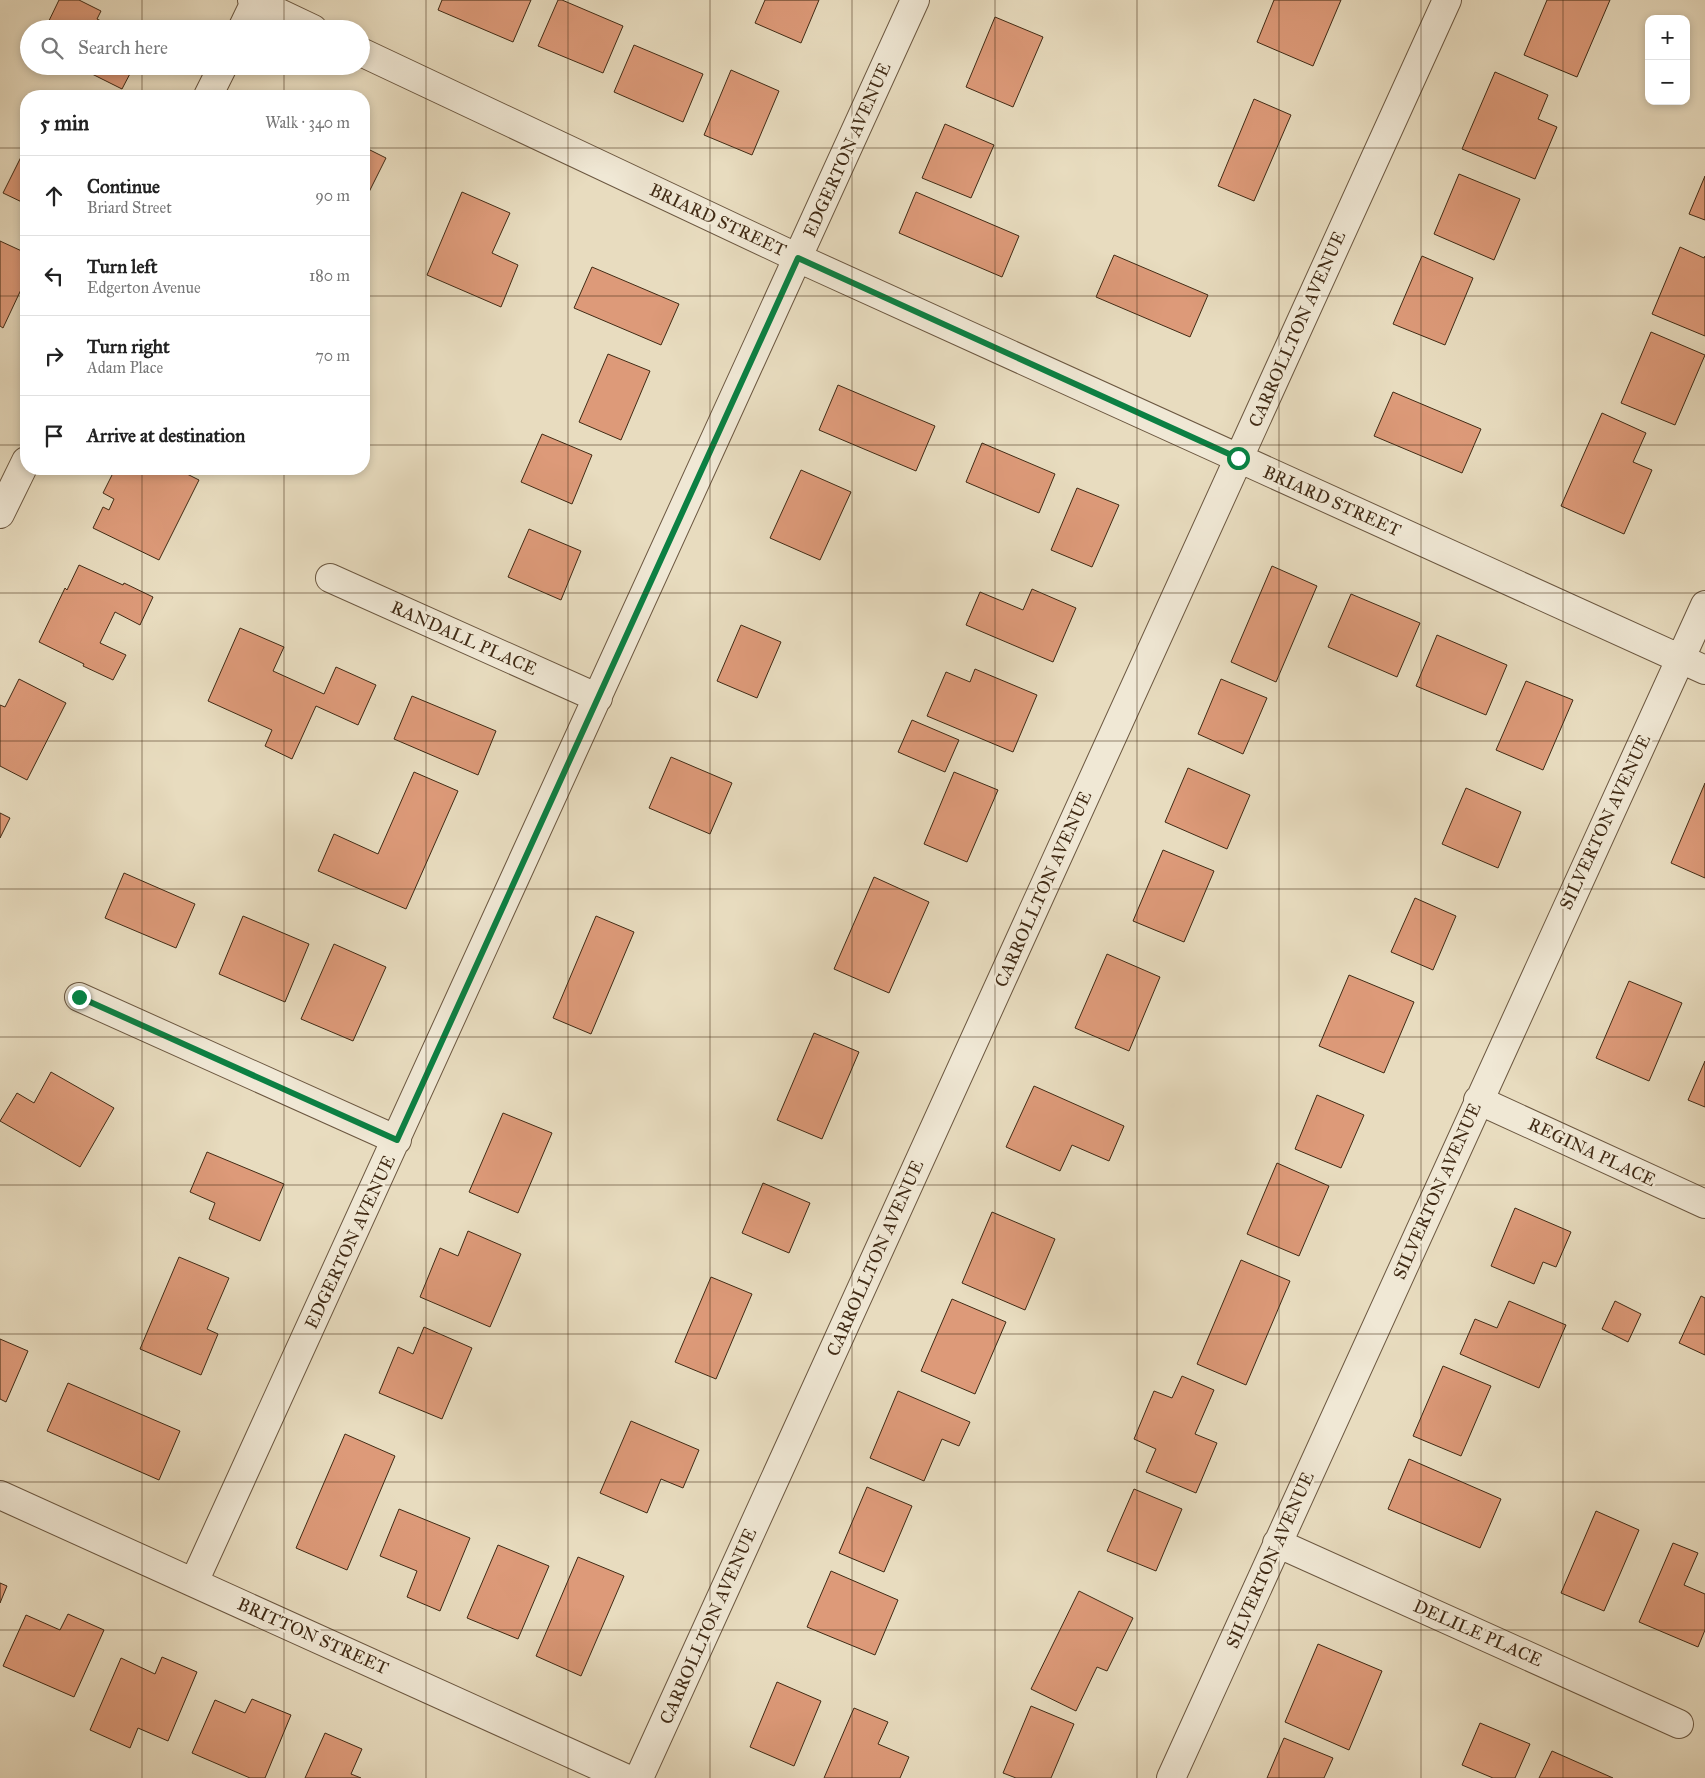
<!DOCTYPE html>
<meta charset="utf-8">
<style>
body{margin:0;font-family:"IM FELL Great Primer",serif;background:#f6f6f6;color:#222}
.controls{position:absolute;right:15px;top:15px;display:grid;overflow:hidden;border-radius:10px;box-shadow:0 2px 8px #0003}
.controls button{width:45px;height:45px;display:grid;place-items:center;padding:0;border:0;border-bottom:1px solid #e0e0e0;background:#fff;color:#222;font:25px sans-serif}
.stop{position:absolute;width:15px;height:15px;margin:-11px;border:4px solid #0b8043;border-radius:50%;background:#fff}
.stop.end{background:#0b8043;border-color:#fff;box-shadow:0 1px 5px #0008}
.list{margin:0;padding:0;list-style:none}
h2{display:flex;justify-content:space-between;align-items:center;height:65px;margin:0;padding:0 20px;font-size:21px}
h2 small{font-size:16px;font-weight:400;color:#767676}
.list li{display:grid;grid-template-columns:32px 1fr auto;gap:15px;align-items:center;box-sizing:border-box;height:80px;padding:0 20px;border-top:1px solid #e0e0e0}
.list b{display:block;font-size:19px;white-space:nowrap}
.list p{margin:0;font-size:16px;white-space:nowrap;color:#767676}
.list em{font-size:16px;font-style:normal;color:#767676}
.icon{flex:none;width:28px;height:28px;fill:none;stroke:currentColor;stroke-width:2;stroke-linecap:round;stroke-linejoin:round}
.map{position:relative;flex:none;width:1705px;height:1778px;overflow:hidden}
.search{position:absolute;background:#fff;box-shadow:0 2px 8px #0003;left:20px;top:20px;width:350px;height:55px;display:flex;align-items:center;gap:12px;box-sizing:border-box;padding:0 18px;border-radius:28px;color:#767676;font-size:19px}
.panel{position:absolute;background:#fff;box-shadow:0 2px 8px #0003;left:20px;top:90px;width:350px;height:385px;border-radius:20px}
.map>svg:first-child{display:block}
</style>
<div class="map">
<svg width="1705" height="1778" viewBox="0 0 1705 1778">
<rect width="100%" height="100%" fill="#e8dcbf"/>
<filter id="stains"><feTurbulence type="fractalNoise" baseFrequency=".004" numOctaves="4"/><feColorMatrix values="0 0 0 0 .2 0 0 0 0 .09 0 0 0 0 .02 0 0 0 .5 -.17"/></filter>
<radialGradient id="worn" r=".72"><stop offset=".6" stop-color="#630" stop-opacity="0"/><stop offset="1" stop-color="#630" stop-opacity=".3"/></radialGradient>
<path fill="#dd9a79" stroke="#412b15" d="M59,0H79L101,11L97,19L117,29H45Z
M442,0H531L513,42L438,10Z
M558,0H562L623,26L603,73L538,46Z
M765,0H819L801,43L755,23Z
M1274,0H1341L1313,66L1257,42Z
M1547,0H1610L1577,77L1524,55Z
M995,17L1043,37L1013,107L966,87Z
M634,45L703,74L683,122L614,92Z
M76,66H134L122,89Z
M731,70L779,91L752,155L704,135Z
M1495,72L1548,95L1538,119L1557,127L1535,179L1462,149Z
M1254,99L1291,115L1254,201L1218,186Z
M945,124L994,145L971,198L922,178Z
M26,147V204L3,193Z
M364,147L386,158L364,202Z
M1459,174L1520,199L1494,260L1434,234Z
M1705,176V220L1689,214Z
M462,192L510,213L492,253L518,265L501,307L427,275Z
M916,192L1019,236L1002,277L899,233Z
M0,241L26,253V279L3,328L0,326Z
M1680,247L1704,258L1705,256V336L1652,314Z
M1114,255L1208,295L1190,337L1096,297Z
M1422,256L1473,278L1445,345L1393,324Z
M592,267L679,304L661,345L574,308Z
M1651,332L1705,355L1675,425L1621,403Z
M608,354L650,371L621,440L579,422Z
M838,385L935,426L916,471L819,430Z
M1393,392L1481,429L1462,473L1374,436Z
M1602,413L1646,433L1633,462L1652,470L1624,534L1561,506Z
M542,434L592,455L572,504L521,482Z
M982,443L1055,474L1039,513L966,482Z
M115,469H177L199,480L159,560L93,528L103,507L109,510L114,499L103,493Z
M801,470L851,492L820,560L770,538Z
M1077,488L1119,505L1092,567L1051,550Z
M529,529L581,551L561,600L508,577Z
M79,565L123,585L124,583L153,597L140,625L115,612L100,643L126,655L113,680L83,666L84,664L39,642L65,588L67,590Z
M1272,566L1317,586L1276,682L1231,662Z
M1032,589L1076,608L1053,662L966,625L980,592L1023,610Z
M1351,594L1420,623L1397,677L1328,647Z
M741,625L781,642L757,698L717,681Z
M240,628L284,647L273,671L324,694L336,667L376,685L358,725L316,706L292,759L265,746L272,730L208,701Z
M1437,635L1507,665L1486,715L1416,686Z
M975,669L1037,695L1013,752L927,716L946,672L970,682Z
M19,679L66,703L27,780L0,766V705L5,707Z
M1221,679L1267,698L1243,754L1198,734Z
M1526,681L1573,700L1543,770L1496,750Z
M412,696L496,731L478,775L394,739Z
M912,720L959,740L945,772L898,752Z
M671,757L732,783L710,834L649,808Z
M1188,768L1250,795L1227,849L1165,822Z
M414,772L458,791L406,909L318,871L334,834L378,854Z
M954,772L998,790L967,862L924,844Z
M1705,783V878L1671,863Z
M1466,788L1521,812L1498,868L1442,844Z
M0,813L10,818L0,838Z
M1163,850L1214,871L1184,942L1133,921Z
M124,873L195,904L176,948L105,918Z
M874,877L929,902L889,993L834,969Z
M1415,898L1456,916L1433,970L1391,952Z
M243,916L309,944L285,1002L219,974Z
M596,916L634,932L591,1034L553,1018Z
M334,944L386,967L353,1041L301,1019Z
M1107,954L1160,977L1129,1051L1075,1028Z
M1349,975L1414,1002L1384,1073L1319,1046Z
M1629,981L1682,1003L1649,1081L1596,1058Z
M814,1033L859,1052L822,1139L777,1120Z
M1705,1061V1107L1688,1100Z
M51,1072L114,1108L80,1167L0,1121L17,1093L34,1103Z
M1034,1086L1124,1126L1109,1161L1072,1145L1060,1171L1006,1147Z
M1317,1095L1364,1115L1341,1168L1295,1149Z
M503,1113L552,1133L518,1213L469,1192Z
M207,1152L284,1184L260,1241L209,1219L215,1203L190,1192Z
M1277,1163L1329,1186L1299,1256L1247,1234Z
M763,1183L810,1203L789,1253L742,1233Z
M1515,1208L1571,1232L1556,1267L1543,1262L1534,1284L1491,1266Z
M992,1212L1055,1239L1025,1310L962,1283Z
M468,1231L521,1254L490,1327L420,1297L440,1248L458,1256Z
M179,1257L229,1278L207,1329L218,1334L201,1375L140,1349Z
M1241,1260L1290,1281L1246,1385L1197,1364Z
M711,1277L752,1294L716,1379L675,1362Z
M1701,1296L1705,1298V1355L1679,1343Z
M952,1299L1006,1322L975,1394L921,1371Z
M1509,1301L1566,1325L1539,1388L1460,1354L1475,1319L1497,1328Z
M1615,1301L1641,1314L1628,1342L1602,1329Z
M424,1327L472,1348L442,1419L379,1393L398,1347L413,1354Z
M0,1339L28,1351L6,1402L0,1399Z
M1443,1366L1491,1386L1461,1456L1413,1436Z
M1182,1376L1214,1390L1195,1434L1217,1443L1196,1493L1146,1472L1156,1449L1134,1439L1154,1391L1172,1398Z
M68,1383L180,1431L159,1480L47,1431Z
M898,1391L970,1422L959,1446L942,1439L924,1481L870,1458Z
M631,1421L699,1450L683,1488L661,1479L647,1513L600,1493Z
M345,1434L395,1456L347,1570L296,1548Z
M1409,1459L1501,1499L1480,1548L1388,1509Z
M867,1487L912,1506L884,1572L839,1553Z
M1134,1489L1182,1509L1156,1571L1107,1551Z
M399,1509L470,1538L440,1611L407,1597L417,1571L380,1556Z
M1596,1511L1639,1530L1604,1611L1561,1593Z
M1673,1543L1698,1553L1684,1585L1705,1594V1630L1698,1647L1639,1622Z
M498,1545L549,1566L518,1639L467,1618Z
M578,1557L624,1576L581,1676L536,1656Z
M831,1571L898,1600L875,1655L807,1627Z
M0,1583L7,1586L0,1603Z
M1079,1591L1133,1618L1107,1671L1097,1667L1076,1711L1031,1689Z
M68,1614L104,1630L74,1697L3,1666L26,1615L60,1630Z
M1318,1644L1382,1671L1349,1750L1285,1722Z
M162,1657L197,1672L168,1741L138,1728L130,1748L90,1730L121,1658L155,1674Z
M777,1682L821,1701L794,1766L750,1747Z
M252,1699L291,1715L265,1778H250L192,1753L215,1700L245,1713Z
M1031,1706L1074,1724L1051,1778H1016L1003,1773Z
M854,1708L888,1722L878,1744L909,1757L900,1778H824Z
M1480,1723L1530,1744L1515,1778H1493L1462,1765Z
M325,1733L362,1749L351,1774L361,1778H305Z
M1284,1738L1333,1758L1324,1778H1267Z
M1552,1751L1613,1778H1539Z"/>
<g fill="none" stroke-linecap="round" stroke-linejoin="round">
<defs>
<path id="minor" d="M252,0L313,29
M242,29L256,0
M361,52L798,258L1705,670
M208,96L223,66
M0,514L26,461
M330,578L598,698
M79,997L397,1140
M1478,1100L1705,1204
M0,1495L625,1778
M1277,1543L1679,1724
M194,1582L915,0
M639,1778L1447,0
M1171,1778L1705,605"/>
</defs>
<use href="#minor" stroke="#6b5740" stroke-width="30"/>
<use href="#minor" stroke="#f0e8d5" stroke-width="28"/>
</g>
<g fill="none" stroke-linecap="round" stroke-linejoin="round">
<path stroke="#0b8043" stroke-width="6" d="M79,997L397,1140L798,258L1238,458"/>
</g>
<path fill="none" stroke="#412b15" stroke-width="1" stroke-opacity="0.55" d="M142,0V29M284,0V29M426,0V1778M568,0V1778M710,0V1778M852,0V1778M995,0V1778M1137,0V1778M1279,0V1778M1421,0V1778M1563,0V1778M142,66V96M284,66V96M0,148H26M364,148H1705M0,296H26M364,296H1705M0,445H26M364,445H1705M142,469V1778M284,469V1778M0,593H1705M0,741H1705M0,889H1705M0,1037H1705M0,1185H1705M0,1334H1705M0,1482H1705M0,1630H1705"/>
<g text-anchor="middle" stroke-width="5" stroke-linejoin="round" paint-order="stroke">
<g font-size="18" fill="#412b15" stroke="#f0e8d5">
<text transform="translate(847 150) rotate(-66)" y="6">EDGERTON AVENUE</text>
<text transform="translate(718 220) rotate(25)" y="6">BRIARD STREET</text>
<text transform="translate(1297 329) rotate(-66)" y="6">CARROLLTON AVENUE</text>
<text transform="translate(1332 501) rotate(24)" y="6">BRIARD STREET</text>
<text transform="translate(464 638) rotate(24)" y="6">RANDALL PLACE</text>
<text transform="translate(1605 822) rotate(-65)" y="6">SILVERTON AVENUE</text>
<text transform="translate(1043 889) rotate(-66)" y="6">CARROLLTON AVENUE</text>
<text transform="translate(1592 1152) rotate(25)" y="6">REGINA PLACE</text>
<text transform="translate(1437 1191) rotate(-66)" y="6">SILVERTON AVENUE</text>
<text transform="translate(350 1242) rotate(-65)" y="6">EDGERTON AVENUE</text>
<text transform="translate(875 1258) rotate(-66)" y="6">CARROLLTON AVENUE</text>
<text transform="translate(1270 1560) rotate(-66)" y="6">SILVERTON AVENUE</text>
<text transform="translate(708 1626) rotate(-66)" y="6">CARROLLTON AVENUE</text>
<text transform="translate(1478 1633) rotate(24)" y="6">DELILE PLACE</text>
<text transform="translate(313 1636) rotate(24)" y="6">BRITTON STREET</text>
</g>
</g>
<rect width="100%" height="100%" filter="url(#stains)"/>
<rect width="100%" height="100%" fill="url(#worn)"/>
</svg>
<div class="controls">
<button>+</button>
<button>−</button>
</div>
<div class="stop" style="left:1238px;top:458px"></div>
<div class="stop end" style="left:79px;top:997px"></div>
<div class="search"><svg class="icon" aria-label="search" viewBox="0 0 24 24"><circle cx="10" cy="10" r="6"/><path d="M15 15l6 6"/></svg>Search here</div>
<section class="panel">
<h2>5 min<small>Walk · 340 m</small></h2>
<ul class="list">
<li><svg class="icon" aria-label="ahead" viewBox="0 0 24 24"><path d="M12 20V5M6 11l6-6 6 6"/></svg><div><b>Continue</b><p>Briard Street</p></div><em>90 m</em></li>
<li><svg class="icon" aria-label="left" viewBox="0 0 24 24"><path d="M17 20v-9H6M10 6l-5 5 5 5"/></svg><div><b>Turn left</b><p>Edgerton Avenue</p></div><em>180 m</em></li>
<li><svg class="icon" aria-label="right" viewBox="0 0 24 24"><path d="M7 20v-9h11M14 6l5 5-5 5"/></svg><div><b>Turn right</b><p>Adam Place</p></div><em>70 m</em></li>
<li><svg class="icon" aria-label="arrive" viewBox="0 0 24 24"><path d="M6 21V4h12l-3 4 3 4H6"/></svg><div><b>Arrive at destination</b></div></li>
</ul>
</section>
</div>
